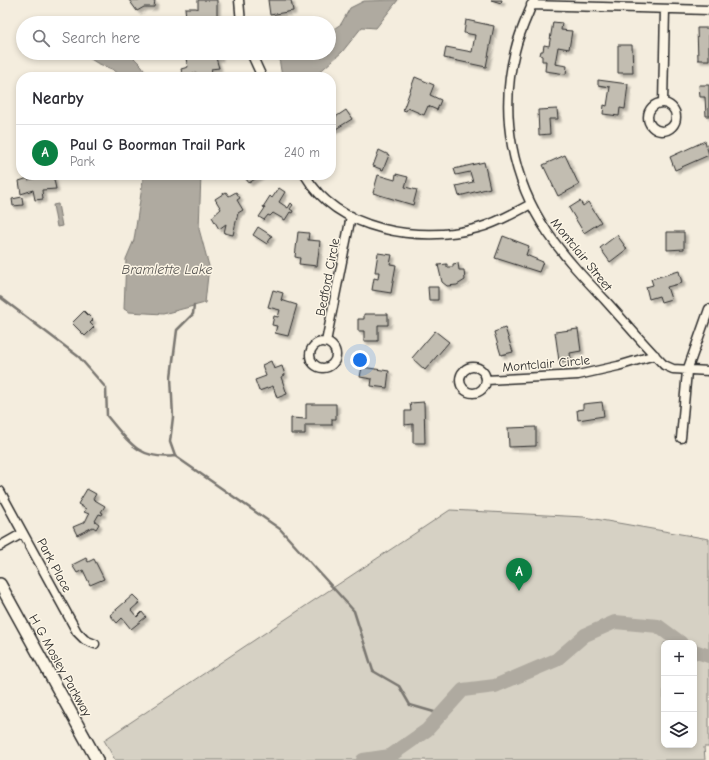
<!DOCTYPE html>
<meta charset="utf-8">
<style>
body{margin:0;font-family:"Comic Neue",sans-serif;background:#f7f7f7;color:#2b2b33}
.controls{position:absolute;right:12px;bottom:12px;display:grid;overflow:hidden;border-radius:8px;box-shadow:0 2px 6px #0003}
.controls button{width:36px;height:36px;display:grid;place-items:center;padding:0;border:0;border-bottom:1px solid #e1e1e2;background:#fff;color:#2b2b33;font:20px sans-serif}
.you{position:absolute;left:360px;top:360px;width:14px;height:14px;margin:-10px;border:3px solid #fff;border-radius:50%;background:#1a73e8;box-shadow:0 0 0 6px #1a73e833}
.badge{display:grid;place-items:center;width:26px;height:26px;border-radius:50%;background:#0b8043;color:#fff;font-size:13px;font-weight:700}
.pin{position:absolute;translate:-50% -33px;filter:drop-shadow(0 1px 2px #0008)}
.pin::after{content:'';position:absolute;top:21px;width:14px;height:12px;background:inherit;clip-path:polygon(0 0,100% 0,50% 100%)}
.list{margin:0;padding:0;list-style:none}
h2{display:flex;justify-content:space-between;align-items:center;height:52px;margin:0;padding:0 16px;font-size:17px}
h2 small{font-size:13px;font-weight:400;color:#7c7c81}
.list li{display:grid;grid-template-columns:26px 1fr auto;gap:12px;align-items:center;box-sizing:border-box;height:56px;padding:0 16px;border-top:1px solid #e1e1e2}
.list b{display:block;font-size:15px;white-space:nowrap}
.list p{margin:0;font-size:13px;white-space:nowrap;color:#7c7c81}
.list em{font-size:13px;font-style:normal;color:#7c7c81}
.icon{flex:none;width:22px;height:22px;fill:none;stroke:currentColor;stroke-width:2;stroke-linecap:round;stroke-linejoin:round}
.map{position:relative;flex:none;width:709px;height:760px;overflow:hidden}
.search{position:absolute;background:#fff;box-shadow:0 2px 6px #0003;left:16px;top:16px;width:320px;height:44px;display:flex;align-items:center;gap:10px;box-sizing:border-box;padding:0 14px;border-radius:22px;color:#7c7c81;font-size:15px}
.panel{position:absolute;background:#fff;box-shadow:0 2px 6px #0003;left:16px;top:72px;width:320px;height:108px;border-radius:16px}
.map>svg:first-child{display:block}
</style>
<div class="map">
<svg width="709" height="760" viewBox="0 0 709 760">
<defs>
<filter id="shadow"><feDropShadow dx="3" dy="3" stdDeviation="1" flood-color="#0004"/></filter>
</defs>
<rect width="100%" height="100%" fill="#f4edde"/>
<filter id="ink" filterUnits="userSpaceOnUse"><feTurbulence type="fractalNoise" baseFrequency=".025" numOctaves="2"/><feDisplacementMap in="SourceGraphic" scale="8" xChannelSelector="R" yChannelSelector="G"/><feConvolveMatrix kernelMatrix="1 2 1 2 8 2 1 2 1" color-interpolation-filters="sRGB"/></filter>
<g filter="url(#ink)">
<path fill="#d6d1c4" stroke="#807e78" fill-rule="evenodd" d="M450,510L584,517L709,539V747H704L705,760H115L104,740ZM664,643H694V745H664Z"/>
<path fill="#afaaa0" stroke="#7a7771" d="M398,0L376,28L362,27L342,52L314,77H282L279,58L283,53H329V32L341,24L350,8L364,1Z
M81,53H129L142,66L148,77H122L114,70L97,63Z
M142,175H201L199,229L209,266L205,303L163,314L129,312L124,309L126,259L134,240L143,180Z
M58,204L62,226L57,227L53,205Z"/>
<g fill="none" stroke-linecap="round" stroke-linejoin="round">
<path stroke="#7a7771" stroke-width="2.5" d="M0,297L79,357L106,388L107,416C129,442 138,460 175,456L280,529L354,611L373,671L399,686L410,705L441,714
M175,456L170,442L173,417L171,377L177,330L193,314L194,305"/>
<path stroke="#afaaa0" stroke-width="14" d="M694,651L709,656
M363,760L390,756L427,730L463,690L495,686L556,660L585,635L615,622L658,626L681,643"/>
</g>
<path fill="#c2bdb1" stroke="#2b2b2b" filter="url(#shadow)" d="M129,0H155L154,7H144L137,11Z
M198,0H217V17L186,18L185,8H196L198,9Z
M268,0H291L293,11L270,15Z
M491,0H502L501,3Z
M466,20L494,26L486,67L444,58L446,47L472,52L475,35L464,33Z
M553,22L562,23L561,30L572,31L569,49L558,47L555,64L567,66L566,74L545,71L546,61H542V56L540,55L541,51H543L544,45L549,46Z
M697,28H709V60H698Z
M618,45H632L633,73H618Z
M206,53H219L220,58H216L219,68L211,69L213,75L198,76L197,73L183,76L181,69L188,67L186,59Z
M415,77L434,85L430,95L441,100L437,110L428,106L424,115L408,108L406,111L403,110Z
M598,80L628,84L625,109L620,108L619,116L603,114L604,105L607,106L610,87L598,85Z
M699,85H709V116H706L705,97H700Z
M557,109L558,119H549L550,134L539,135L538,110Z
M346,110L352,119L331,132V120Z
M705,141L709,155L675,170L670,157Z
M379,150L389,155L383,170L373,166Z
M565,155L579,185L558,196L543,165Z
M484,162L490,188L459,196L456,186L473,182L470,172L456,175L454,169Z
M396,174L408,177L405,187L417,190L413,205L373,193L378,175L395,180Z
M42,175H53L56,189L42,190L43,199L35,200L33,190L21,194L19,181L28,178V180L42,177Z
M243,175H261L249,183Z
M279,188L285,192L279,202L288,208L291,203L293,205L290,209L293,211L292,213L290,212L285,220L273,213L270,216L268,215L264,220L259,217L265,208L263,207L270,196L272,198Z
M226,192L229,196L236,192L240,198L237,200L243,210L238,213L233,235L224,233L226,224L219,229L212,217L221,209L215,199Z
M22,197L23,205L13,206L12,199Z
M580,201L583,206L588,202L601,222L584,233L569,208Z
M258,227L272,236L267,244L253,235Z
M298,232L309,233L308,240L320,241L317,266L299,264L300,258L295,257Z
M667,232H684V249L667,250Z
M617,235L627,249L610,262L600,248Z
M503,236L529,246L526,255L543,262L539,272L495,258Z
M378,253L392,255L390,264L396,265L391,293L372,290L374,278L378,279L379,272H375Z
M458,263L459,270H464L465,280L457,285L447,286L442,282L438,265L447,264V267H453V264Z
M679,271L682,283L667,287L671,299L661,302L659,296L649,299L646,287L653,285L651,279Z
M428,287H438V300H429Z
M273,290L283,293L281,300L297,305L288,336L275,333L277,326L272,325L274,316L278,317L280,310L268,307Z
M84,311L93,320L90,323L94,327L85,336L72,323Z
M364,314H388V325H378V341H364V331H358V319H364Z
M505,328L513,352L501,355L494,332Z
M578,329L581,351L570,353L571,360L559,361L555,332Z
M435,331L449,342L425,370L412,358Z
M271,361L274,369L282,366L285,375L281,377L287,394L277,398L273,386L259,391L255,380L266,376L262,365Z
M362,367L389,371L387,388L371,386L372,379L360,377Z
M424,402L425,443H413V424L405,425V411H411L410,403Z
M602,402L604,416L578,420L577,410L583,409V404Z
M306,404H336V419H332V425H305V434H291V418L306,419Z
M536,427V446L509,447L508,428Z
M87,489L96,494L93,499L105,506L101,512L103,513L102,515L99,514L95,521L99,524L96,529L93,527L77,535L73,527L85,522L89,514L84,512L86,509L78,504Z
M86,558L88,562L94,559L104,579L90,585L83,570L77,573L72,565Z
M133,595L140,602L131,610L137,617L142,612L146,617L131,629L122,618L117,623L110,615Z"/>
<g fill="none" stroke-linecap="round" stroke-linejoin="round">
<defs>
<path id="minor" d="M239,0L241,23
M534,0C527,17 519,33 515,51C499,114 512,180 548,233C565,258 585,279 605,300C625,322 644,345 664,365L673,369L709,371
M531,5L709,10
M251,53L262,77
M648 117a14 14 0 1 1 28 0a14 14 0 1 1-28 0Z
M663,103L665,9
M305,175C338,231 420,244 478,228C497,223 514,213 531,204
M310 355a13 13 0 1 1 26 0a13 13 0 1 1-26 0Z
M326,342L351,216
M460 380a13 13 0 1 1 26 0a13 13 0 1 1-26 0Z
M486,380L578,375L618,366L655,355
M681,438L687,371L709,309
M0,491L77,632L85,640L95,644
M0,546L23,533"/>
<path id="major" d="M0,584L97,760"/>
</defs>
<use href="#minor" stroke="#2b2b2b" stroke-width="11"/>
<use href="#major" stroke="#2b2b2b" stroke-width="14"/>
<use href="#minor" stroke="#fcf5e5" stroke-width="8"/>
<use href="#major" stroke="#fcf5e5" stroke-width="11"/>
</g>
</g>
<g text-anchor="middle" stroke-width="3" stroke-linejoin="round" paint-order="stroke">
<g font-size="13" fill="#2b2b2b" stroke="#fcf5e5">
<text transform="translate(582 254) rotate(51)" y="5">Montclair Street</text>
<text transform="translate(327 277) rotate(-79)" y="5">Bedford Circle</text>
<text transform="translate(546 363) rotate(-5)" y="5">Montclair Circle</text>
<text transform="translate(55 565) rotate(62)" y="5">Park Place</text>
<text transform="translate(61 665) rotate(61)" y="5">H G Mosley Parkway</text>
</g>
<g font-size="14" font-style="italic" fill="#595754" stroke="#fcf5e5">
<text x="167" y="274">Bramlette Lake</text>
</g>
</g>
</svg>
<div class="controls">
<button>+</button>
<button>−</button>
<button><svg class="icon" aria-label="layers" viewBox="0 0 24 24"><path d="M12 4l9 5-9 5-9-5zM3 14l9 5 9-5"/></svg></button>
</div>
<div class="you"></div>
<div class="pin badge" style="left:519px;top:591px">A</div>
<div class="search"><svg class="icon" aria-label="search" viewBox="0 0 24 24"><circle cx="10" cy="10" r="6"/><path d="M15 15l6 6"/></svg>Search here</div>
<section class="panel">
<h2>Nearby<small></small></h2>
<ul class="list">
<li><span class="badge">A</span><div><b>Paul G Boorman Trail Park</b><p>Park</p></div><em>240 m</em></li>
</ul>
</section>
</div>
